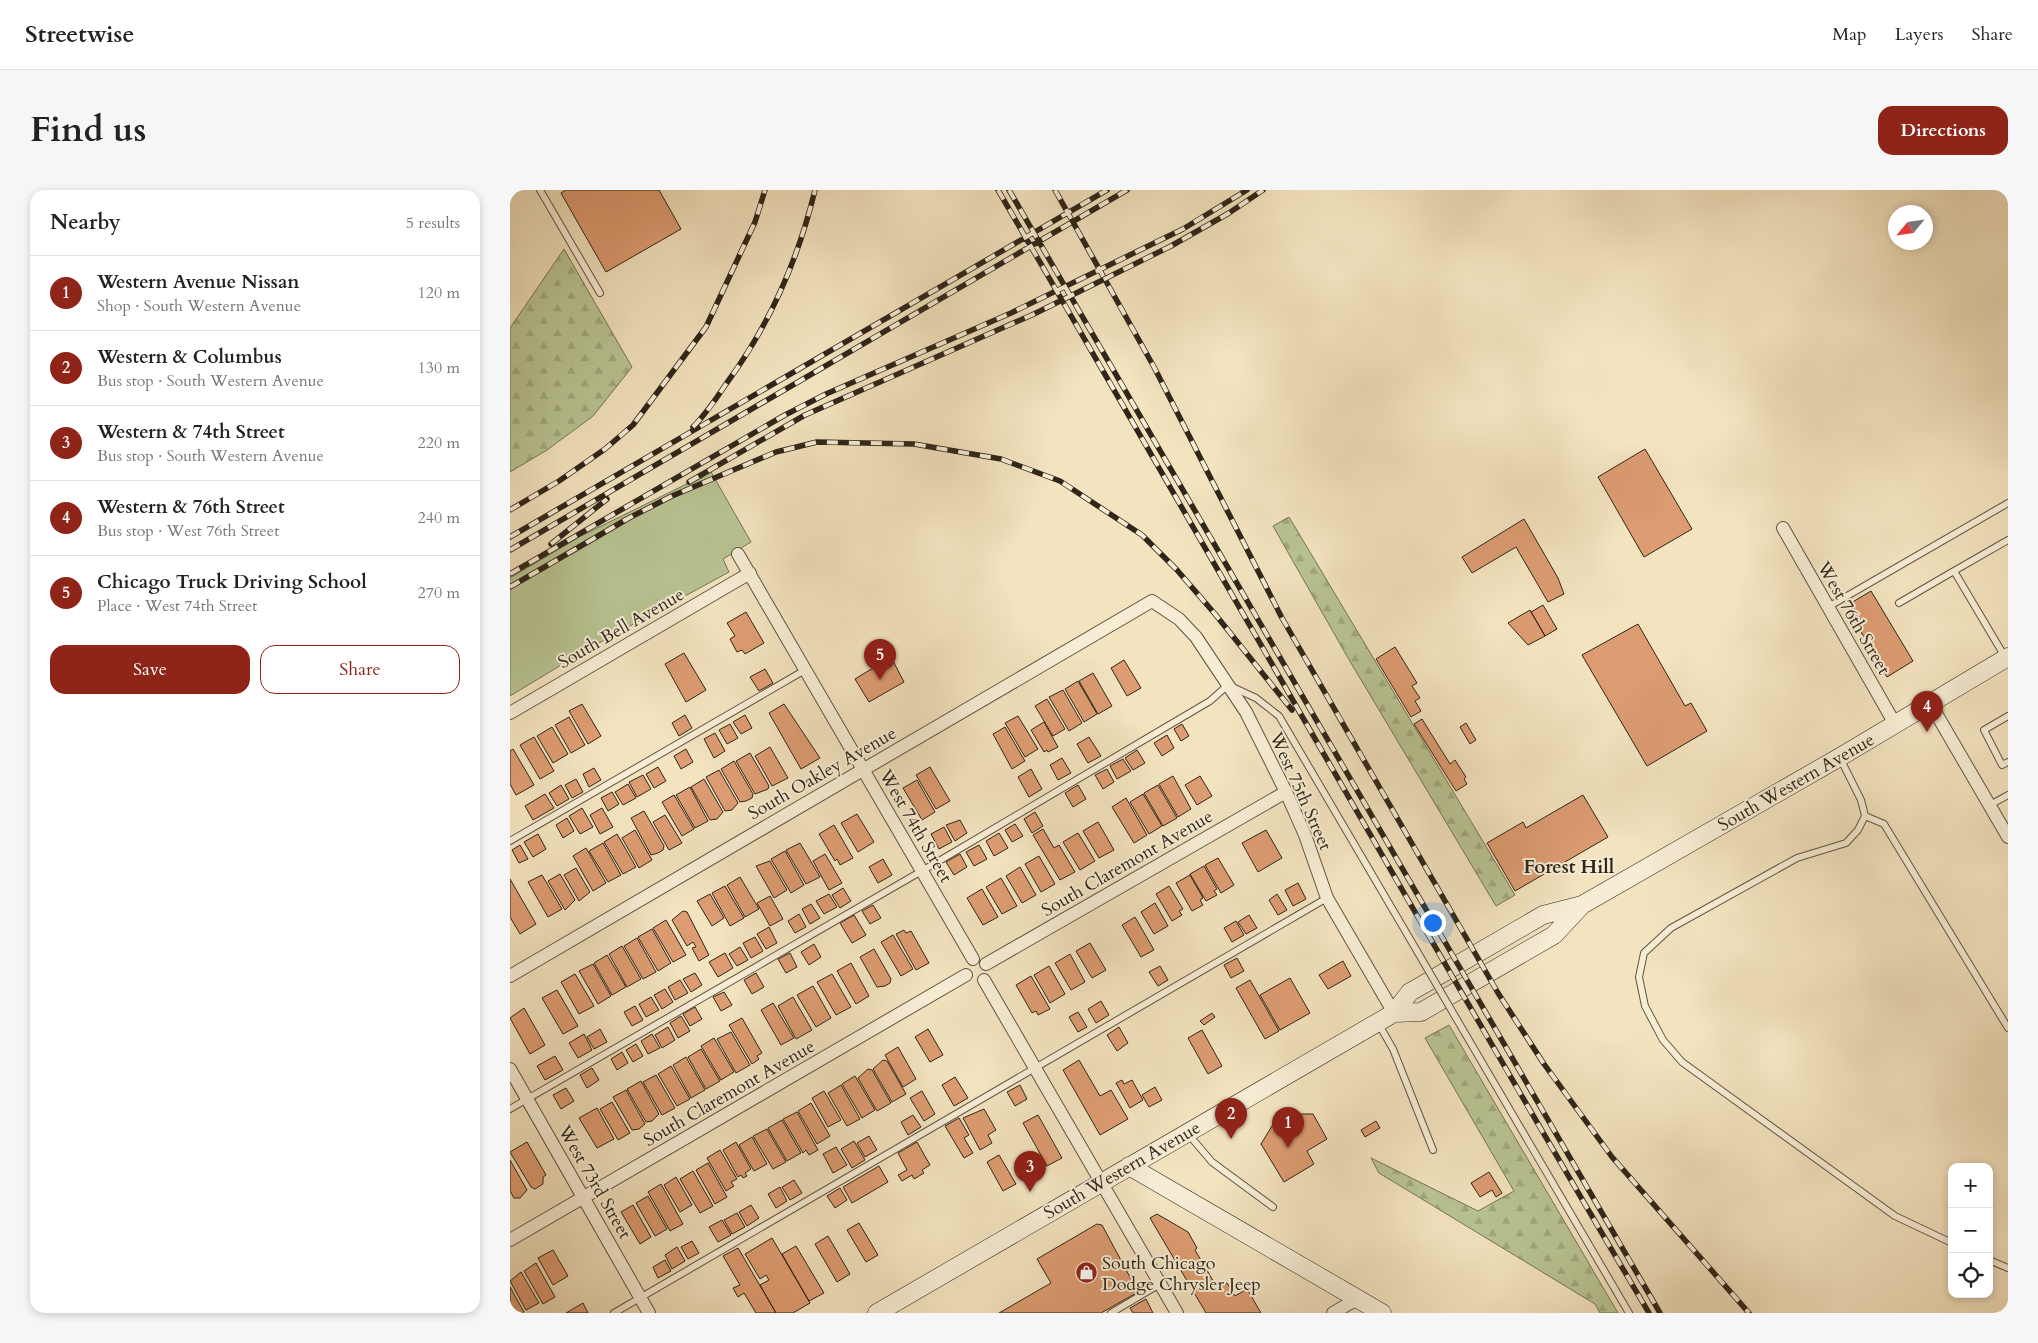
<!DOCTYPE html>
<meta charset="utf-8">
<style>
body{margin:0;font-family:Cardo,serif;background:#f6f6f6;color:#222}
.controls{position:absolute;right:15px;bottom:15px;display:grid;overflow:hidden;border-radius:10px;box-shadow:0 2px 8px #0003}
.controls button{width:45px;height:45px;display:grid;place-items:center;padding:0;border:0;border-bottom:1px solid #e0e0e0;background:#fff;color:#222;font:25px sans-serif}
.compass{position:absolute;left:1378px;top:15px;width:45px;height:45px;border-radius:50%;background:#fff;box-shadow:0 2px 8px #0003;rotate:241deg}
.you{position:absolute;left:922px;top:732px;width:18px;height:18px;margin:-12px;border:4px solid #fff;border-radius:50%;background:#1a73e8;box-shadow:0 0 0 8px #1a73e833}
.badge{display:grid;place-items:center;width:32px;height:32px;border-radius:50%;background:#8f2418;color:#fff;font-size:16px;font-weight:700}
.pin{position:absolute;translate:-50% -41px;filter:drop-shadow(0 1px 2px #0008)}
.pin::after{content:'';position:absolute;top:26px;width:18px;height:15px;background:inherit;clip-path:polygon(0 0,100% 0,50% 100%)}
.list{margin:0;padding:0;list-style:none}
h2{display:flex;justify-content:space-between;align-items:center;height:65px;margin:0;padding:0 20px;font-size:21px}
h2 small{font-size:16px;font-weight:400;color:#767676}
.list li{display:grid;grid-template-columns:32px 1fr auto;gap:15px;align-items:center;box-sizing:border-box;height:75px;padding:0 20px;border-top:1px solid #e0e0e0}
.list b{display:block;font-size:19px;white-space:nowrap}
.list p{margin:0;font-size:16px;white-space:nowrap;color:#767676}
.list em{font-size:16px;font-style:normal;color:#767676}
.actions{display:flex;gap:10px;padding:15px 20px}
.actions a{flex:1;padding:11px 0;border:1px solid #8f2418;border-radius:15px;text-align:center;font-size:18px;color:#8f2418}
.actions .main{background:#8f2418;color:#fff}
.icon{flex:none;width:28px;height:28px;fill:none;stroke:currentColor;stroke-width:2;stroke-linecap:round;stroke-linejoin:round}
.map{position:relative;flex:none;width:1498px;height:1123px;overflow:hidden;border-radius:15px}
header{display:flex;align-items:center;gap:30px;box-sizing:border-box;height:70px;padding:0 25px;background:#fff;border-bottom:1px solid #e0e0e0}
header strong{font-size:24px}
nav{display:flex;gap:28px;margin-inline-start:auto;font-size:18px}
.intro{display:flex;align-items:center;justify-content:space-between;box-sizing:border-box;height:120px;padding:0 30px}
h1{margin:0;font-size:35px}
.button{padding:12px 22px;border-radius:15px;background:#8f2418;color:#fff;font-size:18px;font-weight:700}
main{display:flex;gap:30px;padding:0 30px}
aside{flex:1;background:#fff;border-radius:15px;box-shadow:0 2px 8px #0003}
.map>svg:first-child{display:block}
</style>
<header>
<strong>Streetwise</strong>
<nav><a>Map</a><a>Layers</a><a>Share</a></nav>
</header>
<div class="intro"><h1>Find us</h1><a class="button">Directions</a></div>
<main>
<aside>
<h2>Nearby<small>5 results</small></h2>
<ul class="list">
<li><span class="badge">1</span><div><b>Western Avenue Nissan</b><p>Shop · South Western Avenue</p></div><em>120 m</em></li>
<li><span class="badge">2</span><div><b>Western &amp; Columbus</b><p>Bus stop · South Western Avenue</p></div><em>130 m</em></li>
<li><span class="badge">3</span><div><b>Western &amp; 74th Street</b><p>Bus stop · South Western Avenue</p></div><em>220 m</em></li>
<li><span class="badge">4</span><div><b>Western &amp; 76th Street</b><p>Bus stop · West 76th Street</p></div><em>240 m</em></li>
<li><span class="badge">5</span><div><b>Chicago Truck Driving School</b><p>Place · West 74th Street</p></div><em>270 m</em></li>
</ul>
<div class="actions"><a class="main">Save</a><a>Share</a></div>
</aside>
<div class="map">
<svg width="1498" height="1123" viewBox="0 0 1498 1123">
<defs>
<pattern id="forest-firs" width="22" height="20" patternUnits="userSpaceOnUse" patternTransform="scale(1.25)"><rect width="22" height="20" fill="#b9c493"/><path d="M5 1l3.5 6h-7zM16 11l3.5 6h-7z" fill="#9fa87e"/></pattern>
</defs>
<rect width="100%" height="100%" fill="#f3e3bf"/>
<filter id="stains"><feTurbulence type="fractalNoise" baseFrequency=".004" numOctaves="4"/><feColorMatrix values="0 0 0 0 .2 0 0 0 0 .09 0 0 0 0 .02 0 0 0 .5 -.17"/></filter>
<radialGradient id="worn" r=".72"><stop offset=".6" stop-color="#630" stop-opacity="0"/><stop offset="1" stop-color="#630" stop-opacity=".3"/></radialGradient>
<path fill="#b9c493" stroke="#747456" d="M201,282L241,352L213,369L219,382L76,460L0,506V388L71,346Z"/>
<path fill="url(#forest-firs)" stroke="#747456" d="M54,59L122,177L83,226L37,260L0,282V138Z
M779,327L1005,705L986,716L838,468L763,336Z
M939,835L1108,1123H1090L1085,1114L869,983L861,968L968,1021L1004,1001L915,848Z"/>
<path fill="#dd9c71" stroke="#2f2519" d="M56,0H149L171,39L96,82L51,3Z
M1135,259L1182,339L1134,367L1088,287Z
M1014,329L1048,388L1054,404L1038,412L1006,357L962,383L952,367Z
M1361,401L1403,471L1377,487L1336,416Z
M1033,415L1047,439L1035,446L1021,422Z
M1020,420L1035,446L1018,455L998,433Z
M236,422L254,453L235,464L232,460L227,462L220,449L225,446L217,433Z
M1128,434L1175,516L1181,513L1197,541L1137,576L1072,465Z
M885,457L907,493L902,496L910,508L905,511L911,521L901,527L866,469Z
M174,463L196,500L176,512L155,474Z
M381,467L394,492L359,512L345,489Z
M614,470L631,498L617,506L601,478Z
M255,479L263,493L249,501L240,487Z
M583,483L602,516L588,524L569,491Z
M568,491L587,524L574,532L555,499Z
M553,500L572,533L559,541L539,507Z
M537,509L555,539L543,546L525,516Z
M72,514L91,546L78,554L59,521Z
M274,514L310,568L291,579L259,523Z
M175,525L182,538L169,546L162,533Z
M235,525L242,538L231,544L223,532Z
M508,526L528,559L515,567L495,533Z
M59,527L75,555L61,563L45,535Z
M912,529L940,574L945,570L956,587L954,589L957,594L946,601L904,534Z
M534,532L548,557L538,562L537,560L534,562L521,540Z
M956,533L966,550L960,554L950,537Z
M220,534L228,548L217,554L209,540Z
M672,534L679,546L671,551L664,539Z
M42,537L58,564L43,573L27,546Z
M495,537L515,571L502,579L483,544Z
M205,543L215,561L204,568L194,549Z
M657,545L664,558L652,566L644,553Z
M24,547L44,581L30,589L10,555Z
M579,547L591,566L578,573L567,554Z
M260,557L278,588L262,596L245,566Z
M3,559L24,595L6,605L0,594V561Z
M176,559L183,572L171,579L164,566Z
M627,560L635,573L623,580L615,568Z
M240,563L259,596L258,599L245,604L226,571Z
M552,568L561,583L548,590L540,575Z
M613,569L621,581L607,589L600,576Z
M224,571L243,604L242,608L236,611L230,612L211,579Z
M148,577L156,591L144,598L136,584Z
M420,577L440,611L426,619L406,585Z
M84,578L91,590L79,597L73,584Z
M521,579L532,599L519,607L508,587Z
M597,579L604,592L593,599L585,585Z
M209,580L228,613L222,620L215,621L196,587Z
M133,585L141,599L127,607L119,592Z
M663,586L681,619L668,627L649,594Z
M690,586L702,606L687,615L675,595Z
M66,589L73,602L62,608L55,595Z
M194,589L213,622L207,629L200,630L181,597Z
M407,590L425,622L412,630L393,598Z
M118,594L126,608L113,615L105,602Z
M51,595L59,609L47,616L39,603Z
M568,595L576,609L563,617L555,603Z
M648,595L667,628L653,636L634,603Z
M180,597L198,631L185,638L166,605Z
M102,602L109,614L98,621L91,608Z
M35,604L44,618L23,630L15,616Z
M633,604L652,636L639,644L620,612Z
M164,605L184,639L172,646L152,612Z
M1073,605L1098,647L1005,701L977,653L1013,632L1016,638Z
M616,608L637,645L624,653L602,617Z
M72,618L83,637L70,644L59,626Z
M92,618L103,637L90,644L80,625Z
M134,621L154,656L153,660L148,663L141,665L121,628Z
M525,622L533,636L522,643L514,629Z
M347,624L364,652L348,662L331,633Z
M155,625L172,653L159,660L143,632Z
M57,628L64,641L53,648L46,635Z
M450,630L457,643L445,651L436,635Z
M588,632L604,660L589,668L573,641Z
M505,634L513,646L502,652L495,640Z
M324,635L343,668L330,675L327,669L325,671L309,644Z
M434,637L442,652L429,659L421,644Z
M533,639L544,658L549,655L565,682L550,690L523,645Z
M125,640L142,670L129,678L112,648Z
M756,640L772,668L748,682L732,653Z
M489,643L498,658L484,666L476,651Z
M568,643L585,671L570,680L553,652Z
M28,644L36,659L23,667L14,652Z
M107,644L126,677L113,684L94,652Z
M93,653L111,685L98,692L79,661Z
M290,653L310,687L296,694L276,660Z
M10,655L18,669L9,673L2,660Z
M469,655L477,669L464,676L456,662Z
M76,658L96,693L83,701L63,666Z
M275,661L294,695L281,703L261,669Z
M315,664L332,693L319,700L303,671Z
M450,664L457,677L444,685L436,672Z
M529,666L545,694L531,702L515,674Z
M708,668L724,695L711,703L695,675Z
M373,669L382,685L368,693L359,677Z
M260,671L277,700L264,708L246,676Z
M694,676L707,699L704,701L707,705L696,711L680,684Z
M510,677L526,705L512,713L496,686Z
M66,678L80,702L69,711L54,685Z
M50,684L65,710L55,720L38,691Z
M32,685L52,719L38,727L18,692Z
M680,685L693,708L690,710L693,715L682,721L666,693Z
M230,687L249,719L235,727L217,695Z
M491,688L507,716L492,724L476,697Z
M0,689L26,734L10,744L0,727Z
M788,693L796,709L783,716L775,700Z
M215,696L234,728L220,736L202,703Z
M659,696L673,719L669,721L672,725L662,731L646,704Z
M333,698L341,711L330,718L322,705Z
M472,699L488,727L473,735L457,708Z
M200,704L214,728L202,736L187,711Z
M319,704L327,717L314,724L306,711Z
M767,704L777,720L768,725L759,710Z
M260,706L273,729L260,736L247,713Z
M645,713L658,736L644,744L631,722Z
M301,714L310,728L300,734L292,719Z
M363,715L371,728L360,734L352,721Z
M173,721L177,722L199,765L189,771L182,758L186,757L183,752L177,756L162,730Z
M289,724L296,737L285,743L278,731Z
M344,725L356,745L342,753L330,733Z
M739,725L747,738L736,744L728,732Z
M625,727L644,760L631,767L612,735Z
M156,730L176,765L163,772L143,738Z
M726,731L734,745L722,752L714,738Z
M259,737L267,753L256,759L247,744Z
M142,739L161,773L148,781L128,747Z
M394,740L396,743L401,741L419,773L406,780L386,744Z
M383,745L403,779L391,786L371,752Z
M245,747L253,761L241,768L233,753Z
M127,748L146,782L133,789L114,756Z
M580,753L596,780L582,788L566,761Z
M304,754L311,767L299,775L291,762Z
M112,756L131,789L117,797L99,764Z
M230,757L238,770L227,776L219,764Z
M364,759L381,789L380,793L375,796L367,797L350,767Z
M215,763L223,778L208,787L199,772Z
M280,763L287,777L276,783L268,769Z
M560,764L575,792L561,800L545,773Z
M97,765L116,797L102,805L84,773Z
M727,768L734,781L721,788L714,775Z
M833,771L841,786L818,799L809,785Z
M341,773L359,806L346,814L327,781Z
M83,774L101,806L88,814L69,781Z
M539,776L555,804L540,813L524,785Z
M650,776L658,790L648,796L639,782Z
M185,783L192,795L181,802L173,789Z
M246,783L254,797L242,804L234,790Z
M65,784L84,816L69,824L51,792Z
M322,784L341,817L326,825L307,792Z
M521,786L540,819L528,825L526,821L522,823L506,795Z
M780,788L800,823L770,840L750,805Z
M170,790L178,803L165,810L158,797Z
M740,790L769,841L755,849L726,798Z
M303,796L321,828L306,837L287,805Z
M155,799L163,812L152,819L144,805Z
M47,800L68,836L53,844L32,808Z
M214,802L222,815L211,821L203,807Z
M141,807L149,820L136,827L129,814Z
M283,807L302,840L286,849L268,816Z
M591,811L599,825L586,833L578,819Z
M263,813L284,848L271,855L251,820Z
M125,816L133,830L122,836L114,822Z
M185,817L192,829L180,836L173,824Z
M14,818L35,855L20,864L0,828Z
M568,822L577,837L568,842L559,827Z
M702,823L705,827L694,835L690,831Z
M171,826L180,841L168,848L160,833Z
M232,828L252,863L247,866L249,869L242,874L219,835Z
M158,837L165,850L152,858L145,845Z
M609,837L618,853L607,861L597,845Z
M90,839L97,852L84,859L77,847Z
M418,839L433,865L420,872L405,847Z
M692,840L712,876L698,884L678,848Z
M221,842L240,875L226,883L207,849Z
M74,844L82,860L68,868L59,853Z
M142,844L150,858L138,864L131,851Z
M204,848L224,882L211,890L191,856Z
M126,854L133,866L123,872L116,860Z
M388,857L406,889L393,897L375,865Z
M191,859L210,891L196,899L178,867Z
M112,862L118,873L107,880L101,869Z
M45,866L53,880L35,890L27,876Z
M176,867L195,900L181,908L163,875Z
M373,870L377,871L396,904L382,912L363,879Z
M569,870L590,906L601,900L618,929L590,945L553,880Z
M161,876L180,909L167,916L148,884Z
M82,878L89,890L77,898L70,885Z
M358,879L362,880L381,913L367,921L348,888Z
M146,885L165,918L152,925L133,892Z
M345,886L365,920L352,928L332,894Z
M445,887L458,908L444,916L432,895Z
M612,890L614,894L622,890L633,910L620,918L606,893Z
M131,891L149,924L142,931L136,932L117,899Z
M331,895L350,929L337,936L318,903Z
M510,895L517,909L505,916L497,902Z
M645,897L652,910L639,917L632,905Z
M56,898L64,911L51,919L43,905Z
M116,900L135,934L129,939L122,940L103,907Z
M314,901L331,930L318,937L302,908Z
M412,901L425,924L414,931L400,908Z
M102,912L120,943L108,950L90,919Z
M301,913L320,946L307,954L288,921Z
M87,918L104,949L87,958L69,928Z
M474,919L486,940L478,945L482,953L470,960L453,928Z
M287,922L308,960L299,965L296,960L293,963L273,929Z
M782,924H803L817,949L797,961L804,974L774,992L751,954L762,936Z
M403,925L411,937L398,945L391,932Z
M528,925L552,968L537,976L513,933Z
M449,928L459,945L454,948L463,963L454,968L435,936Z
M272,930L291,963L277,971L258,938Z
M866,931L870,938L855,947L851,940Z
M257,939L276,972L263,979L243,946Z
M359,946L367,960L355,967L347,953Z
M242,947L257,974L244,981L229,955Z
M344,951L355,970L342,978L331,959Z
M17,952L36,985L33,987V994L25,999L21,997L0,962Z
M226,952L241,979L235,983L237,986L233,988L231,985L228,987L213,960Z
M407,952L420,975L412,980L414,983L404,989L402,985L392,991L388,985L397,980L388,963Z
M326,957L337,975L323,983L313,964Z
M210,960L227,989L221,992L224,996L216,1001L197,968Z
M489,965L506,994L493,1001L477,972Z
M0,970L17,1000L10,1008H4L0,1001Z
M198,973L217,1007L205,1014L186,980Z
M369,976L378,992L342,1013L333,997Z
M183,981L203,1016L190,1023L170,989Z
M979,982L992,1003L986,1007L982,1000L970,1007L961,993Z
M166,987L182,1015L170,1022L154,995Z
M284,990L292,1003L280,1010L272,997Z
M151,994L173,1034L160,1041L138,1002Z
M270,997L277,1011L266,1018L258,1004Z
M330,998L337,1010L325,1018L317,1006Z
M138,1006L157,1039L145,1046L126,1013Z
M123,1015L141,1047L130,1054L111,1022Z
M241,1015L249,1028L237,1036L229,1022Z
M227,1023L235,1037L222,1044L214,1030Z
M647,1024L678,1042L687,1058L685,1060L708,1099L717,1093L725,1106L737,1099L751,1123H696L640,1028Z
M212,1030L221,1045L208,1052L199,1037Z
M349,1033L368,1065L356,1072L337,1040Z
M587,1034L592,1035L628,1102L591,1123H489L541,1093L527,1069Z
M318,1046L340,1084L327,1092L305,1054Z
M262,1048L300,1113L283,1123H266L250,1095L259,1090L256,1085L250,1089L235,1064Z
M182,1051L189,1063L178,1069L171,1057Z
M286,1056L314,1103L299,1111L272,1064Z
M167,1057L175,1071L162,1079L155,1065Z
M228,1058L266,1123H246L234,1103L228,1107L223,1098L230,1095L213,1066Z
M43,1060L58,1086L43,1095L28,1068Z
M155,1070L161,1081L148,1088L143,1077Z
M26,1073L45,1107L33,1114L14,1081Z
M11,1082L29,1113L16,1120L0,1091Z
M0,1097L14,1122L12,1123H0Z
M636,1109L643,1123H623L620,1118Z
M73,1113L78,1123H56Z"/>
<g fill="none" stroke-linecap="round" stroke-linejoin="round">
<defs>
<path id="lane" d="M30,0L90,103
M1389,413L1444,381
M1318,417L1498,313
M1495,467L1444,381L1498,350
M1498,526L1474,540L1492,575L1498,572
M1330,568L1351,610L1355,626L1348,640L1336,653L1287,668L1161,738L1134,763L1129,787L1135,816L1153,850L1172,872L1385,1026L1442,1053
M1480,615L1498,605
M1355,626L1374,634L1498,838
M0,651L295,480
M946,828L1119,1123
M868,833L883,859L923,960
M0,919L429,671L700,511L718,495L746,508L769,526L907,761
M679,945L702,972L763,1017
M1479,1070L1498,1078
M104,1123L817,708
M601,1123L650,1094"/>
<path id="street" d="M1273,338L1385,534
M228,364L463,769
M1420,513L1498,647
M0,523L240,383
M476,774L776,602
M0,786L642,411L669,429L686,447L736,522L776,602L795,645L817,708L884,823
M474,790L667,1123
M0,879L139,1123
M0,1050L456,785
M823,1123L847,1109"/>
<path id="secondary" d="M884,823L911,822L1044,745L1072,715
M619,976L872,1123
M367,1123L884,823L900,802L909,797L1033,725L1072,715L1330,567L1498,467"/>
</defs>
<use href="#lane" stroke="#605442" stroke-width="8"/>
<use href="#street" stroke="#605442" stroke-width="14"/>
<use href="#secondary" stroke="#2f2519" stroke-width="19"/>
<use href="#lane" stroke="#f7edd5" stroke-width="6"/>
<use href="#street" stroke="#f7edd5" stroke-width="12"/>
<use href="#secondary" stroke="#f7edd5" stroke-width="18"/>
<defs>
<path id="rail" d="M488,0C706,374 919,751 1139,1123
M499,0L1150,1123
M545,0L644,177L772,428L988,803L1034,874L1102,967L1239,1123
M183,237C196,224 206,209 216,194C259,136 288,70 305,0
M179,292L295,225L524,124L661,56L719,23L753,0
M0,320L49,291L95,259L123,235L196,137L245,32L255,0
M113,331L162,306L266,262L307,252L404,254L491,269L550,291L632,345L667,380L705,424L782,520
M0,347L597,0
M41,354L97,309
M0,360L617,0
M0,384L275,225L316,204L501,123L673,39L737,0
M0,397L119,328"/>
</defs>
<use href="#rail" stroke="#2f2519" stroke-width="5.5"/>
<use href="#rail" stroke="#f7edd5" stroke-width="4" stroke-dasharray="11" stroke-linecap="butt"/>
<defs>
<path id="lane-bridge" d="M907,761L946,828"/>
</defs>
<use href="#lane-bridge" stroke="#605442" stroke-width="8" stroke-linecap="butt"/>
<use href="#lane-bridge" stroke="#f7edd5" stroke-width="6"/>
</g>
<defs>
<symbol id="shop-disc" viewBox="-11 -11 22 22"><circle r="9.5" fill="#8f2418" stroke="#f7edd5"/><path d="M-5-2.5h2.3a2.7 3.5 0 0 1 5.4 0H5L5.5 6h-11ZM-1.5-2.5h3a1.5 2.3 0 0 0-3 0Z" fill="#fff"/></symbol>
</defs>
<g fill-rule="evenodd">
<use href="#shop-disc" x="564" y="1070" width="25" height="25"/>
</g>
<g text-anchor="middle" stroke-width="4" stroke-linejoin="round" paint-order="stroke">
<g font-size="18" fill="#2f2519" stroke="#f7edd5">
<text transform="translate(1344 428) rotate(60)" y="6">West 76th Street</text>
<text transform="translate(111 438) rotate(-30)" y="6">South Bell Avenue</text>
<text transform="translate(312 583) rotate(-30)" y="6">South Oakley Avenue</text>
<text transform="translate(1286 592) rotate(-30)" y="6">South Western Avenue</text>
<text transform="translate(791 601) rotate(66)" y="6">West 75th Street</text>
<text transform="translate(406 636) rotate(60)" y="6">West 74th Street</text>
<text transform="translate(617 673) rotate(-30)" y="6">South Claremont Avenue</text>
<text transform="translate(219 903) rotate(-30)" y="6">South Claremont Avenue</text>
<text transform="translate(612 980) rotate(-30)" y="6">South Western Avenue</text>
<text transform="translate(85 992) rotate(60)" y="6">West 73rd Street</text>
</g>
<g font-size="18" fill="#2f2519" stroke="#f7edd5" text-anchor="start">
<text x="592" y="1079">South Chicago<tspan x="592" dy="21">Dodge Chrysler Jeep</tspan></text>
</g>
<g font-size="19" font-weight="bold" fill="#2f2519" stroke="#f7edd5">
<text x="1059" y="683">Forest Hill</text>
</g>
</g>
<rect width="100%" height="100%" filter="url(#stains)"/>
<rect width="100%" height="100%" fill="url(#worn)"/>
</svg>
<div class="controls">
<button>+</button>
<button>−</button>
<button><svg class="icon" aria-label="locate" viewBox="0 0 24 24"><circle cx="12" cy="12" r="6"/><path d="M12 2v4M12 18v4M2 12h4M18 12h4"/></svg></button>
</div>
<svg class="compass" viewBox="-18 -18 36 36"><path d="M0-13l5 13h-10z" fill="#e53935"/><path d="M0 13l5-13h-10z" fill="#767676"/></svg>
<div class="you"></div>
<div class="pin badge" style="left:778px;top:958px">1</div>
<div class="pin badge" style="left:721px;top:949px">2</div>
<div class="pin badge" style="left:520px;top:1002px">3</div>
<div class="pin badge" style="left:1417px;top:542px">4</div>
<div class="pin badge" style="left:370px;top:490px">5</div>
</div>
</main>
